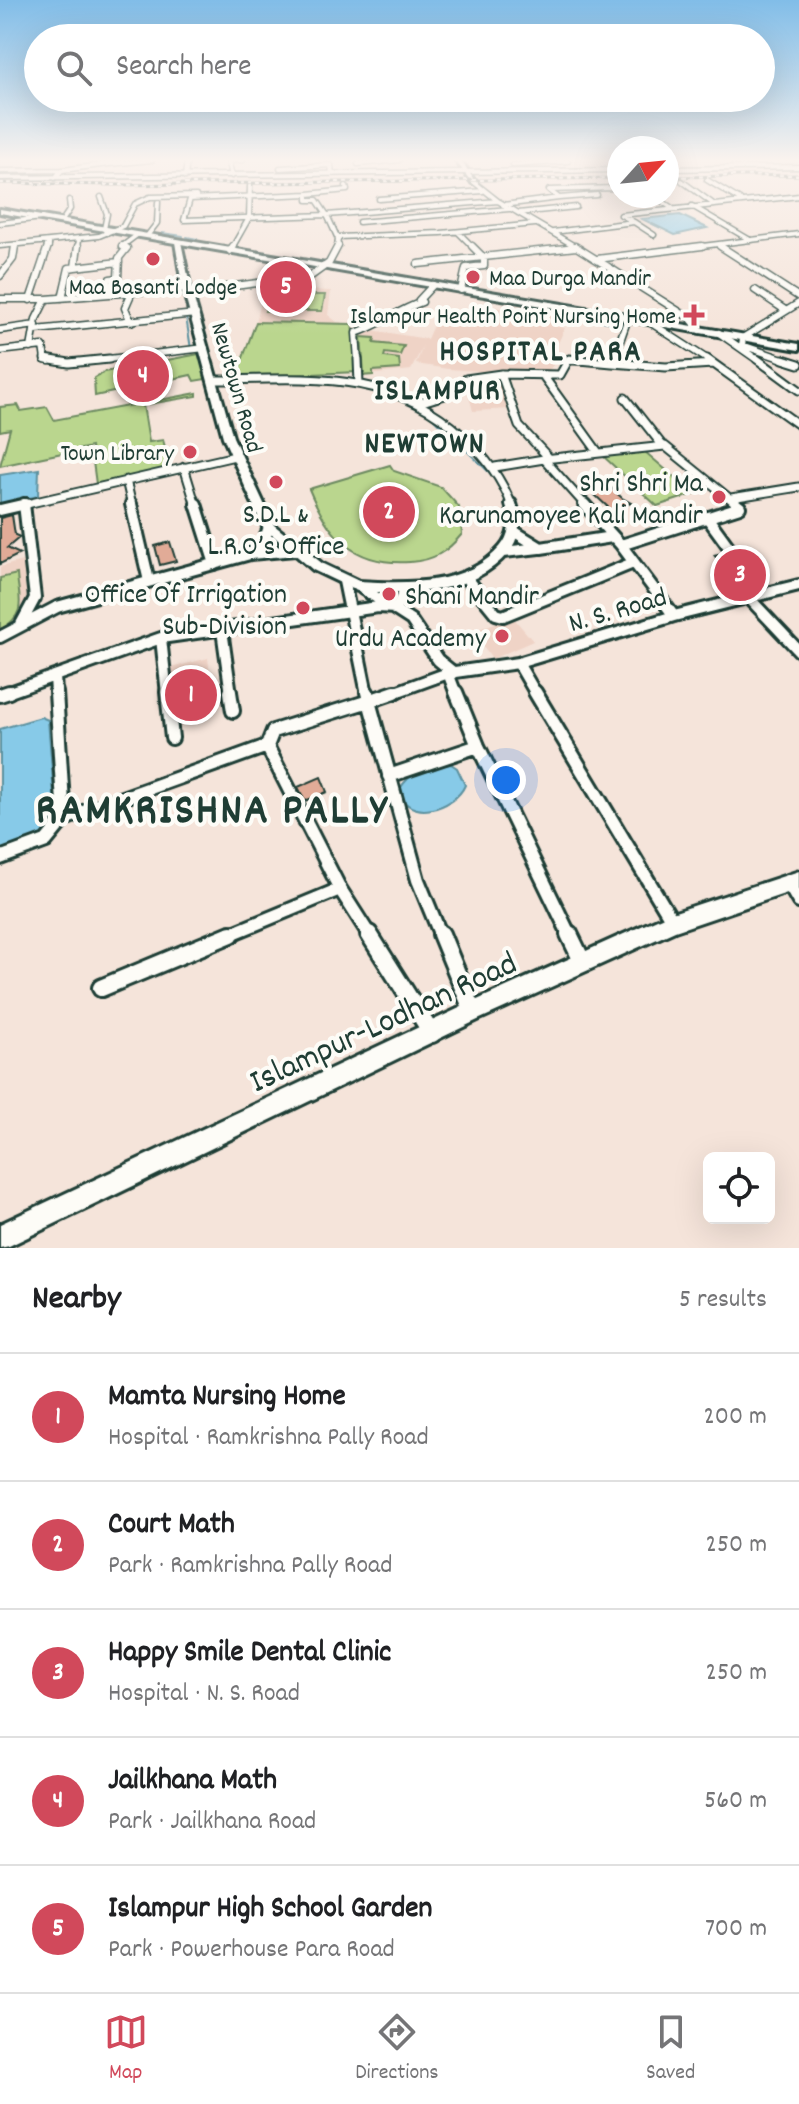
<!DOCTYPE html>
<meta charset="utf-8">
<style>
body{margin:0;font-family:Dekko,sans-serif;background:#f6f6f6;color:#202124}
.controls{position:absolute;right:24px;bottom:24px;display:grid;overflow:hidden;border-radius:12px;box-shadow:0 8px 32px #0002}
.controls button{width:72px;height:72px;display:grid;place-items:center;padding:0;border:0;border-bottom:2px solid #e0e0e0;background:#fff;color:#202124;font:40px sans-serif}
.compass{position:absolute;left:607px;top:136px;width:72px;height:72px;border-radius:50%;background:#fff;box-shadow:0 8px 32px #0002;rotate:63deg}
.you{position:absolute;left:506px;top:780px;width:28px;height:28px;margin:-20px;border:6px solid #fff;border-radius:50%;background:#1a73e8;box-shadow:0 0 0 12px #1a73e833}
.badge{display:grid;place-items:center;width:52px;height:52px;border-radius:50%;background:#d1495b;color:#fff;font-size:26px;font-weight:700}
.pin{position:absolute;translate:-50% -50%;border:4px solid #fff;box-shadow:0 2px 8px #0006}
.list{margin:0;padding:0;list-style:none}
h2{display:flex;justify-content:space-between;align-items:center;height:104px;margin:0;padding:0 32px;font-size:34px}
h2 small{font-size:26px;font-weight:400;color:#757577}
.list li{display:grid;grid-template-columns:52px 1fr auto;gap:24px;align-items:center;box-sizing:border-box;height:128px;padding:0 32px;border-top:2px solid #e0e0e0}
.list b{display:block;font-size:30px;white-space:nowrap}
.list p{margin:0;font-size:26px;white-space:nowrap;color:#757577}
.list em{font-size:26px;font-style:normal;color:#757577}
.icon{flex:none;width:44px;height:44px;fill:none;stroke:currentColor;stroke-width:2;stroke-linecap:round;stroke-linejoin:round}
.map{position:relative;flex:none;width:799px;height:1248px;overflow:hidden}
.search{position:absolute;background:#fff;box-shadow:0 8px 32px #0002;left:24px;right:24px;top:24px;height:88px;display:flex;align-items:center;gap:20px;box-sizing:border-box;padding:0 28px;border-radius:44px;color:#757577;font-size:30px}
.sheet{height:744px;background:#fff}
nav{display:flex;justify-content:space-around;align-items:center;box-sizing:border-box;height:112px;border-top:2px solid #e0e0e0;background:#fff;font-size:22px;color:#757577}
nav a{display:grid;justify-items:center;gap:4px}
nav .on{color:#d1495b}
.map>svg:first-child{display:block}
</style>
<div class="map">
<svg width="799" height="1248" viewBox="0 0 799 1248">
<rect width="100%" height="100%" fill="#f5e4da"/>
<filter id="ink" filterUnits="userSpaceOnUse"><feTurbulence type="fractalNoise" baseFrequency=".0125" numOctaves="2"/><feDisplacementMap in="SourceGraphic" scale="16" xChannelSelector="R" yChannelSelector="G"/><feConvolveMatrix kernelMatrix="1 2 1 2 8 2 1 2 1" color-interpolation-filters="sRGB"/></filter>
<g filter="url(#ink)">
<path fill="#efd3c6" d="M316,277L311,290L331,291L328,315L337,322L352,324L358,372L314,373L313,376L256,322L266,283Z
M486,306L560,317L554,326L565,328L551,358L553,365L547,373L539,375L448,369L416,364L423,346L411,370L360,376L358,334L371,330L427,339L436,319L476,325Z
M499,378L511,409L473,411L465,381Z
M26,560L30,598L20,618L0,633V567Z
M512,616L533,641L492,659L472,632Z
M208,658L210,674L207,676L213,704L197,708L198,716L176,722L167,669Z"/>
<path fill="#bad68e" stroke="#6c8a61" stroke-width="2" d="M270,295H325L322,311H265Z
M256,322L352,324L358,372L236,377Z
M361,337L375,338L374,343L404,346L400,355L385,353L384,357L399,359L400,369L373,371V375L360,376L364,372Z
M199,354L206,379L194,381L191,375L95,396L94,378L104,372Z
M197,393V396L143,405L149,442L163,440L171,468L96,484L91,447L0,466L10,429L0,431V407L18,405L21,411L47,407L54,420Z
M644,451L694,494L657,506L603,456Z
M390,465L394,471L441,487L459,507L462,534C448,551 433,561 410,562C354,566 329,537 309,489Z
M17,574C18,597 29,614 0,630V578Z"/>
<path fill="#87cae8" stroke="#5d92a0" stroke-width="2" d="M680,215L707,228L675,235L642,219Z
M39,469L38,496L0,505V475Z
M41,717L48,720L56,820L41,842L0,854V729Z
M451,764L457,768L465,785C455,809 406,824 399,790C412,769 427,767 451,764Z"/>
<g fill="none" stroke-linecap="round" stroke-linejoin="round">
<path stroke="#5d92a0" stroke-width="2" d="M162,233L183,236
M187,237L197,239
M186,317L191,349
M603,321L624,325
M429,414L493,476"/>
</g>
<path fill="#e1ab97" stroke="#1f3d34" stroke-width="2" d="M598,476L622,498L631,503L611,510L581,482Z
M12,515L15,535L20,537L7,548L20,554L0,564V518Z
M170,542L176,561L160,565L155,546Z
M723,553L750,589L743,591L714,555Z
M321,777L327,792L305,801L298,787Z"/>
<g fill="none" stroke-linecap="round" stroke-linejoin="round">
<defs>
<path id="street-far5" d="M228,160L232,176
M228,161L243,160
M109,164L152,160
M358,164L399,160
M513,165L568,161
M280,168L331,165L332,174
M667,169L799,167
M0,171L62,170
M185,177L187,160
M0,178L619,170
M55,178L62,170L109,164L110,160
M707,180L740,200
M682,181L712,203
M474,182L498,201L578,248
M308,194L347,190L346,186
M308,194V200H317L327,215L184,220L190,199Z
M627,196L634,200
M654,196L672,208
M101,197L107,214L104,229L107,233
M559,198L597,195
M379,199L483,191
M503,205L559,198L549,190L614,188L619,191
M692,206L750,240
M518,213L576,207
M327,215L338,239L337,248
M327,215L498,201
M62,221L70,209L69,200
M359,222L509,209
M634,222L654,235
M0,223L42,218
M458,232L474,248
M553,232L634,222L621,215L799,196
M147,236L157,223L158,202
M338,237L441,233L535,224
M0,246L99,236L123,226L135,204L150,197L196,196
M720,246L723,248
M48,248L50,241
M78,248L79,239
M127,248L121,247L137,235
M232,248L249,218L250,186
M567,248L576,247
M686,248L799,234"/>
<path id="street-far4" d="M575,246L691,319L700,330
M720,246L799,297
M230,251L233,246
M597,259L702,246
M418,264L576,247
M75,267L119,262
M0,276L13,259L15,246
M461,290L466,268L484,266V258L472,246
M755,290L785,310
M189,292L311,276L329,263L338,246
M110,294V279L118,278L119,258L127,248L122,246
M62,298L69,268L75,267L78,246
M0,299H46L187,288
M30,300L48,246
M648,321L710,361
M131,322L125,308L132,292
M0,330L36,325
M36,330L196,314
M719,333L759,361
M744,337L799,303
M743,339L742,345L789,361
M31,348L36,319L46,299
M0,351L43,346L45,360L49,361
M91,361L205,348
M358,361L356,333C380,325 398,310 422,302L419,300L433,285
M568,361H586
M613,361L628,318"/>
<path id="street-far3" d="M45,359L69,363L109,359
M358,359L359,384
M707,359L799,425
M757,359L799,390
M783,359L799,364
M612,363L666,367L713,364
M501,374L519,426L549,458
M544,377L598,452
M213,380C305,379 390,368 463,436C485,456 502,479 512,506
M625,398L662,445
M419,403L448,394L466,379L501,374L560,375L569,359L612,363L614,359
M544,459L665,446L739,506
M184,467L196,506
M495,467L544,459L586,506
M126,480L132,506
M731,498L799,487
M18,506L235,456"/>
<path id="street-far2" d="M131,504L149,581
M196,504L215,564
M584,504L621,545L674,616
M0,510L26,504
M707,517L763,594
M515,532L541,548L612,537
M621,545L740,507L736,504
M504,552L539,548
M252,553L263,544L269,527
M466,577L496,614L503,616L633,563
M344,581L367,694
M358,586C407,589 469,591 504,550C515,537 517,520 511,504
M363,589L411,620L438,660L454,673
M749,598L799,651
M21,624L35,598L24,504
M222,630L231,694
M0,637L57,607L250,554L295,550
M161,638L167,694
M518,663L536,694
M448,673L456,694
M55,676L56,694
M4,694L161,638L378,607L395,608L407,589
M390,694L448,673L518,663L674,616L799,585"/>
<path id="street-far1" d="M167,692L172,738
M230,692L233,711
M367,692L369,701L395,692
M456,692L478,746L570,936
M535,692L673,922
M0,695L9,692
M267,746L340,889L370,936
M389,776L478,746
M64,819L267,746L273,731L369,701L418,880L441,936
M0,858L46,841L64,819L56,692
M788,883L799,902
M226,936L340,889"/>
<path id="street" d="M369,934L432,1034
M441,934L473,1012
M569,934L583,963
M101,988L231,934"/>
<path id="secondary" d="M455,160H461L476,183H472Z
M178,240L181,242L190,285L233,437L274,525L323,564L363,583L365,586L363,589H353L313,570L263,527L223,437L182,285L175,242Z
M799,871V889L675,931L480,1019L9,1246L0,1248V1224L466,1005L666,915Z"/>
<path id="primary" d="M0,209L799,344V350L0,213Z"/>
</defs>
<use href="#street-far5" stroke="#1f3d34" stroke-width="7"/>
<use href="#street-far4" stroke="#1f3d34" stroke-width="9"/>
<use href="#street-far3" stroke="#1f3d34" stroke-width="11"/>
<use href="#street-far2" stroke="#1f3d34" stroke-width="16"/>
<use href="#street-far1" stroke="#1f3d34" stroke-width="18"/>
<use href="#street" stroke="#1f3d34" stroke-width="22"/>
<use href="#secondary" stroke="#1f3d34" stroke-width="6"/>
<use href="#primary" stroke="#1f3d34" stroke-width="6"/>
<use href="#street-far5" stroke="#fdfcf7" stroke-width="4"/>
<use href="#street-far4" stroke="#fdfcf7" stroke-width="6"/>
<use href="#street-far3" stroke="#fdfcf7" stroke-width="7"/>
<use href="#street-far2" stroke="#fdfcf7" stroke-width="10"/>
<use href="#street-far1" stroke="#fdfcf7" stroke-width="12"/>
<use href="#street" stroke="#fdfcf7" stroke-width="16"/>
<use href="#secondary" fill="#fdfcf7" fill-rule="evenodd"/>
<use href="#primary" fill="#fdfcf7" fill-rule="evenodd"/>
<defs>
<path id="rail" d="M667,177L799,175
M0,183L115,185L619,178"/>
</defs>
<use href="#rail" stroke="#1f3d34" stroke-width="3"/>
<use href="#rail" stroke="#fdfcf7" stroke-width="2" stroke-dasharray="4" stroke-linecap="butt"/>
</g>
</g>
<linearGradient id="sky" x2="0" y2="1"><stop stop-color="#81bde8"/><stop offset="0.48" stop-color="#faf3ee"/><stop offset="1" stop-color="#faf3ee" stop-opacity="0"/></linearGradient>
<rect width="799" height="334" fill="url(#sky)"/>
<g fill="#d1495b" stroke="#fdfcf7" stroke-width="3">
<circle cx="153" cy="259" r="8"/>
<circle cx="473" cy="277" r="8"/>
<path d="M690 303h8v8h8v8h-8v8h-8v-8h-8v-8h8z"/>
<circle cx="190" cy="452" r="8"/>
<circle cx="276" cy="482" r="8"/>
<circle cx="719" cy="497" r="8"/>
<circle cx="389" cy="594" r="8"/>
<circle cx="303" cy="608" r="8"/>
<circle cx="502" cy="636" r="8"/>
</g>
<g text-anchor="middle" stroke-width="8" stroke-linejoin="round" paint-order="stroke">
<g font-size="24" fill="#1f3d34" stroke="#fdfcf7" text-anchor="end">
<text x="489" y="285" text-anchor="start">Maa Durga Mandir</text>
<text x="153" y="294" text-anchor="middle">Maa Basanti Lodge</text>
<text x="676" y="323">Islampur Health Point Nursing Home</text>
<text x="174" y="460">Town Library</text>
</g>
<g font-size="24" fill="#1f3d34" stroke="#fdfcf7">
<text transform="translate(238 387) rotate(74)" y="8">Newtown Road</text>
</g>
<g font-size="28" fill="#1f3d34" stroke="#fdfcf7" text-anchor="end">
<text x="703" y="491">Shri Shri Ma<tspan x="703" dy="32">Karunamoyee Kali Mandir</tspan></text>
<text x="276" y="522" text-anchor="middle">S.D.L &amp;<tspan x="276" dy="32">L.R.O’s Office</tspan></text>
<text x="287" y="602">Office Of Irrigation<tspan x="287" dy="32">Sub-Division</tspan></text>
<text x="405" y="604" text-anchor="start">Shani Mandir</text>
<text x="486" y="646">Urdu Academy</text>
</g>
<g font-size="28" fill="#1f3d34" stroke="#fdfcf7">
<text transform="translate(617 608) rotate(-16)" y="10">N. S. Road</text>
</g>
<g font-size="30" font-weight="bold" letter-spacing="2" fill="#1f3d34" stroke="#fdfcf7">
<text x="541" y="360">HOSPITAL PARA</text>
<text x="438" y="399">ISLAMPUR</text>
<text x="425" y="452">NEWTOWN</text>
</g>
<g font-size="34" fill="#1f3d34" stroke="#fdfcf7">
<text transform="translate(382 1020) rotate(-25)" y="12">Islampur-Lodhan Road</text>
</g>
<g font-size="44" font-weight="bold" letter-spacing="2" fill="#1f3d34" stroke="#fdfcf7">
<text x="212" y="822">RAMKRISHNA PALLY</text>
</g>
</g>
</svg>
<div class="controls">
<button><svg class="icon" aria-label="locate" viewBox="0 0 24 24"><circle cx="12" cy="12" r="6"/><path d="M12 2v4M12 18v4M2 12h4M18 12h4"/></svg></button>
</div>
<svg class="compass" viewBox="-18 -18 36 36"><path d="M0-13l5 13h-10z" fill="#e53935"/><path d="M0 13l5-13h-10z" fill="#757577"/></svg>
<div class="you"></div>
<div class="pin badge" style="left:191px;top:695px">1</div>
<div class="pin badge" style="left:389px;top:512px">2</div>
<div class="pin badge" style="left:740px;top:575px">3</div>
<div class="pin badge" style="left:143px;top:376px">4</div>
<div class="pin badge" style="left:286px;top:287px">5</div>
<div class="search"><svg class="icon" aria-label="search" viewBox="0 0 24 24"><circle cx="10" cy="10" r="6"/><path d="M15 15l6 6"/></svg>Search here</div>
</div>
<section class="sheet">
<h2>Nearby<small>5 results</small></h2>
<ul class="list">
<li><span class="badge">1</span><div><b>Mamta Nursing Home</b><p>Hospital · Ramkrishna Pally Road</p></div><em>200 m</em></li>
<li><span class="badge">2</span><div><b>Court Math</b><p>Park · Ramkrishna Pally Road</p></div><em>250 m</em></li>
<li><span class="badge">3</span><div><b>Happy Smile Dental Clinic</b><p>Hospital · N. S. Road</p></div><em>250 m</em></li>
<li><span class="badge">4</span><div><b>Jailkhana Math</b><p>Park · Jailkhana Road</p></div><em>560 m</em></li>
<li><span class="badge">5</span><div><b>Islampur High School Garden</b><p>Park · Powerhouse Para Road</p></div><em>700 m</em></li>
</ul>
</section>
<nav>
<a class="on"><svg class="icon" aria-label="map" viewBox="0 0 24 24"><path d="M3 6l6-2 6 2 6-2v14l-6 2-6-2-6 2zM9 4v14M15 6v14"/></svg>Map</a>
<a><svg class="icon" aria-label="directions" viewBox="0 0 24 24"><path d="M12 3l9 9-9 9-9-9zM9 14v-3h6M13 9l2 2-2 2"/></svg>Directions</a>
<a><svg class="icon" aria-label="saved" viewBox="0 0 24 24"><path d="M7 4h10v16l-5-4-5 4z"/></svg>Saved</a>
</nav>
